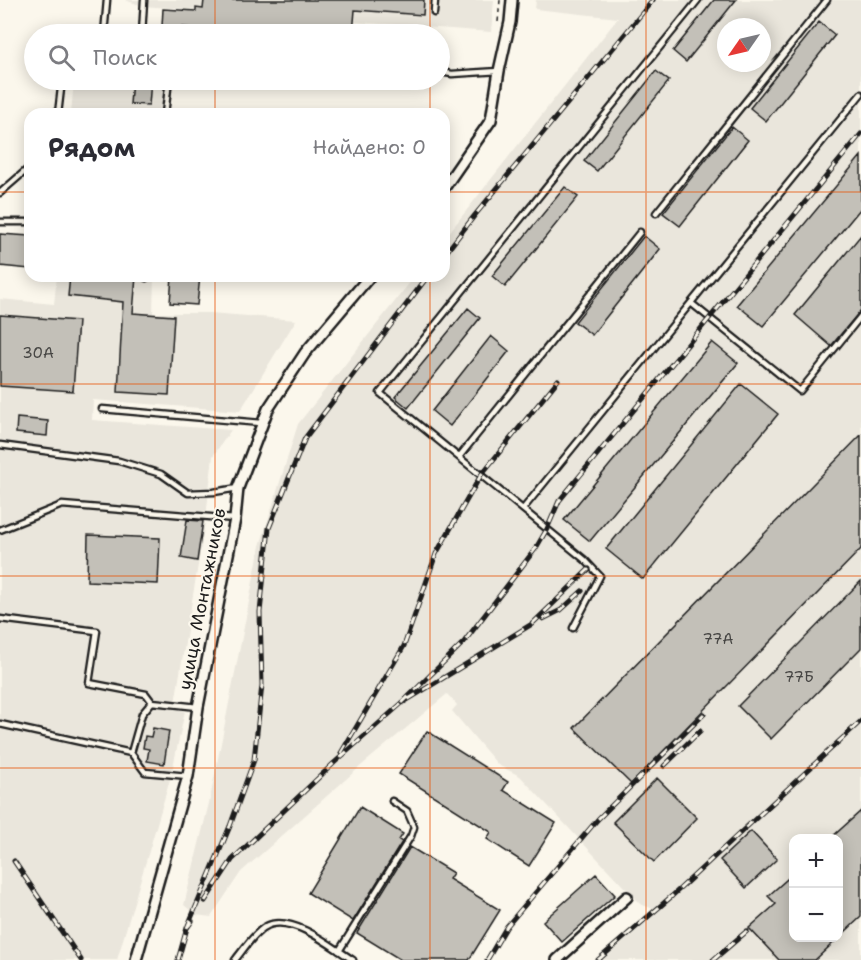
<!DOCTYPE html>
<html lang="ru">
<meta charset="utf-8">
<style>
body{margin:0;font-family:"Shantell Sans",sans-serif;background:#f2f2f3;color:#2b2b33}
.controls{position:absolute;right:18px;bottom:18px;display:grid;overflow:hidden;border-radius:12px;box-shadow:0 3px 15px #0003}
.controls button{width:54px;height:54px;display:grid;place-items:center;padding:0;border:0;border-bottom:2px solid #e1e1e2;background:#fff;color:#2b2b33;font:30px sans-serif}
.compass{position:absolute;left:717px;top:18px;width:54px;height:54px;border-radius:50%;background:#fff;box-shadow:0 3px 15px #0003;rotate:236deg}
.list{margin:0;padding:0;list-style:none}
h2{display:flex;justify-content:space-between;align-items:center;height:78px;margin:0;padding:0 24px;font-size:26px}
h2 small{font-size:20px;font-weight:400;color:#7c7c81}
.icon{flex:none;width:33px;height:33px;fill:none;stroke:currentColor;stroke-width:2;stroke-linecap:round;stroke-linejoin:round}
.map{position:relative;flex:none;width:861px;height:960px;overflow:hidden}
.search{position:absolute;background:#fff;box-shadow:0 3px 15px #0003;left:24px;top:24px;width:426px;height:66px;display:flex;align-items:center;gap:15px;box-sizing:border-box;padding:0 21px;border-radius:33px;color:#7c7c81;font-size:22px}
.panel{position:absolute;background:#fff;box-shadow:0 3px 15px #0003;left:24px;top:108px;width:426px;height:174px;border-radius:18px}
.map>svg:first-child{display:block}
</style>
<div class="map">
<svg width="861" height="960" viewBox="0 0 861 960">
<rect width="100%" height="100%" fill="#fbf7ec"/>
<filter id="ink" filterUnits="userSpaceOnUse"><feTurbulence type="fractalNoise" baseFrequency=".0167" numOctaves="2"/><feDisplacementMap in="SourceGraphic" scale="12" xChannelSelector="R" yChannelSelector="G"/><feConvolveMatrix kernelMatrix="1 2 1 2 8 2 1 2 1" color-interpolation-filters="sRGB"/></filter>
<g filter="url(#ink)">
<path fill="#eae6dc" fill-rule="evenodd" d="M125,0H494L491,32L143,6Z
M536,0H861V960H603L659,911L640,904L520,776L498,765L452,711L457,705L447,694L362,765L241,872L211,917L196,915L184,905L210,799L260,546L298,424L415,276H444V239L618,18L535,9ZM726,27H762V63H726ZM794,838H838V938H794Z
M74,80H172L168,114H71Z
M57,276H154L153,313H210L296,320L240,411L93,400L92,420L231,430L213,456L206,517L174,709L185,711L171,776L117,960H0V299L54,304Z"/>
<path fill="#c3c0b8" stroke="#1c1c1c" stroke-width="1.5" d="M204,0H424L423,15L355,10L353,34H245L194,31V28L162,26L163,9L196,11V8L203,9Z
M714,0H736L686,62L673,51Z
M819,22L835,35L766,121L750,108Z
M656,71L669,81L597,171L584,161Z
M132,80H151L149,105L130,104Z
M732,127L748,140L680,226L663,213Z
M861,156V208L763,326L737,305Z
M565,187L578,197L505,287L492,276Z
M0,234L30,236V269L0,266Z
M861,235V310L831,346L795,315Z
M644,236L660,249L592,335L575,322Z
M70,276H136L133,313L174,316L169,395L118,392L123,302L68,296Z
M172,276H200L197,305L170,303Z
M468,308L480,318L408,408L395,397Z
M0,315L78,321L73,391L0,386Z
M491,336L509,351L450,426L432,411Z
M712,342L738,363L590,541L564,520Z
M741,384L778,414L643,579L606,549Z
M17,418L48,421L47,436L16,433Z
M861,435V549L631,784L574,728Z
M187,520L203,521L197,561L181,558Z
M88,535L160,538L158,584L87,581Z
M861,581V648L771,739L738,706Z
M153,728L169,731L164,764L147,761L149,749L143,748L145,736L151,737Z
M427,731L508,782L503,790L556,823L529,866L487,839L491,832L399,774Z
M657,778L697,818L654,862L613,822Z
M360,807L403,834L399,840L402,842L353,921L308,893Z
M861,811V917L815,960H779L749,928L776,904L768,896L794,873V938H838V838H831Z
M751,831L777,859L746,888L720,860Z
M410,847L453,873L449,879L500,910L469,960H401L357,933Z
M596,874L615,895L562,942L543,921Z"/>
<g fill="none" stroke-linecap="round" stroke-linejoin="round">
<defs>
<path id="lane" d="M434,13L435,0
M104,34L107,0
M142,34L144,0
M440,72L452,74L499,71
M58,114L62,80
M165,114L169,80
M0,193L30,167
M656,213L827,0
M0,222H30
M146,278L147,276
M691,303L800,391L861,316
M102,409L261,423
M0,445L119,461L161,474L188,493L214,492L238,488
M459,457L640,232
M523,509L861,94
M0,530L62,505L235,519
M0,619L97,631L89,683L146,694L152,702L198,707
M573,628L600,576L585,560L547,529L380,393L698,0
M0,724L131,753L145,772L188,776
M131,753L142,714L152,702
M339,951L411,836L414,827L407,811L392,801
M235,960C244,949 258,927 272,924C297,918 332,947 353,960"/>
<path id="street" d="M444,188L491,120L499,71L510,22L512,0
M136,960L188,776L198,707L235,519L238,488L268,409L305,353L370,276
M557,960L627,897"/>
</defs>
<use href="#lane" stroke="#1c1c1c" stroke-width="9"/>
<use href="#street" stroke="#1c1c1c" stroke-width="14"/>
<path stroke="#1c1c1c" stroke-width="1.5" stroke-dasharray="4.5 4.5" stroke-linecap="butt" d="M498,22L500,0"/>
<use href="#lane" stroke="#fbf7ec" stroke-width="4.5"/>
<use href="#street" stroke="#fbf7ec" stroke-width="9"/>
<defs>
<path id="rail" d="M444,255L475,215L653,0
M543,619L561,610L582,591
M402,703L464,642L536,548L547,529L559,501L861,134
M341,753L404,646L436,554L481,475L558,380
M664,766L700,731
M14,861L81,960
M205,901L232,860L334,763L402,703L532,624L589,569
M187,928L230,826L254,760L262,685L260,612L269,528L305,438L428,276
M178,960L187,928L192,921
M487,960L507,926L598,819L704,714
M598,960L672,896L861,721
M713,960L747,931"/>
</defs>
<use href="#rail" stroke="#1c1c1c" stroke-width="5"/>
<use href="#rail" stroke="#fbf7ec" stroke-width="3" stroke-dasharray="9" stroke-linecap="butt"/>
</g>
</g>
<path fill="none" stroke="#e8590c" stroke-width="1.5" stroke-opacity="0.55" d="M215,0V34M430,0V34M646,0V960M215,80V114M430,80V114M0,192H30M444,192H861M215,276V960M430,276V960M0,384H861M0,576H861M0,768H861"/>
<g text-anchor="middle" stroke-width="4.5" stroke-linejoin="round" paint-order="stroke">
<g font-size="15" fill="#464543">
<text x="38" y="358">30А</text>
<text x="718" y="644">77А</text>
<text x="799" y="682">77Б</text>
</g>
<g font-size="18" fill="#1c1c1c" stroke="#fbf7ec">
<text transform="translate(202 599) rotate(-79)" y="6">улица Монтажников</text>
</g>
</g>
</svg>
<div class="controls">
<button>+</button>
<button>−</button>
</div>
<svg class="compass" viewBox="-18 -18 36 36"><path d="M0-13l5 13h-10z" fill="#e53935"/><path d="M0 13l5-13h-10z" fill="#7c7c81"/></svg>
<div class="search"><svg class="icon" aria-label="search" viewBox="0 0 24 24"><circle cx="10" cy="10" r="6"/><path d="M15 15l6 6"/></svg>Поиск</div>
<section class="panel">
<h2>Рядом<small>Найдено: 0</small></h2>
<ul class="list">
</ul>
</section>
</div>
